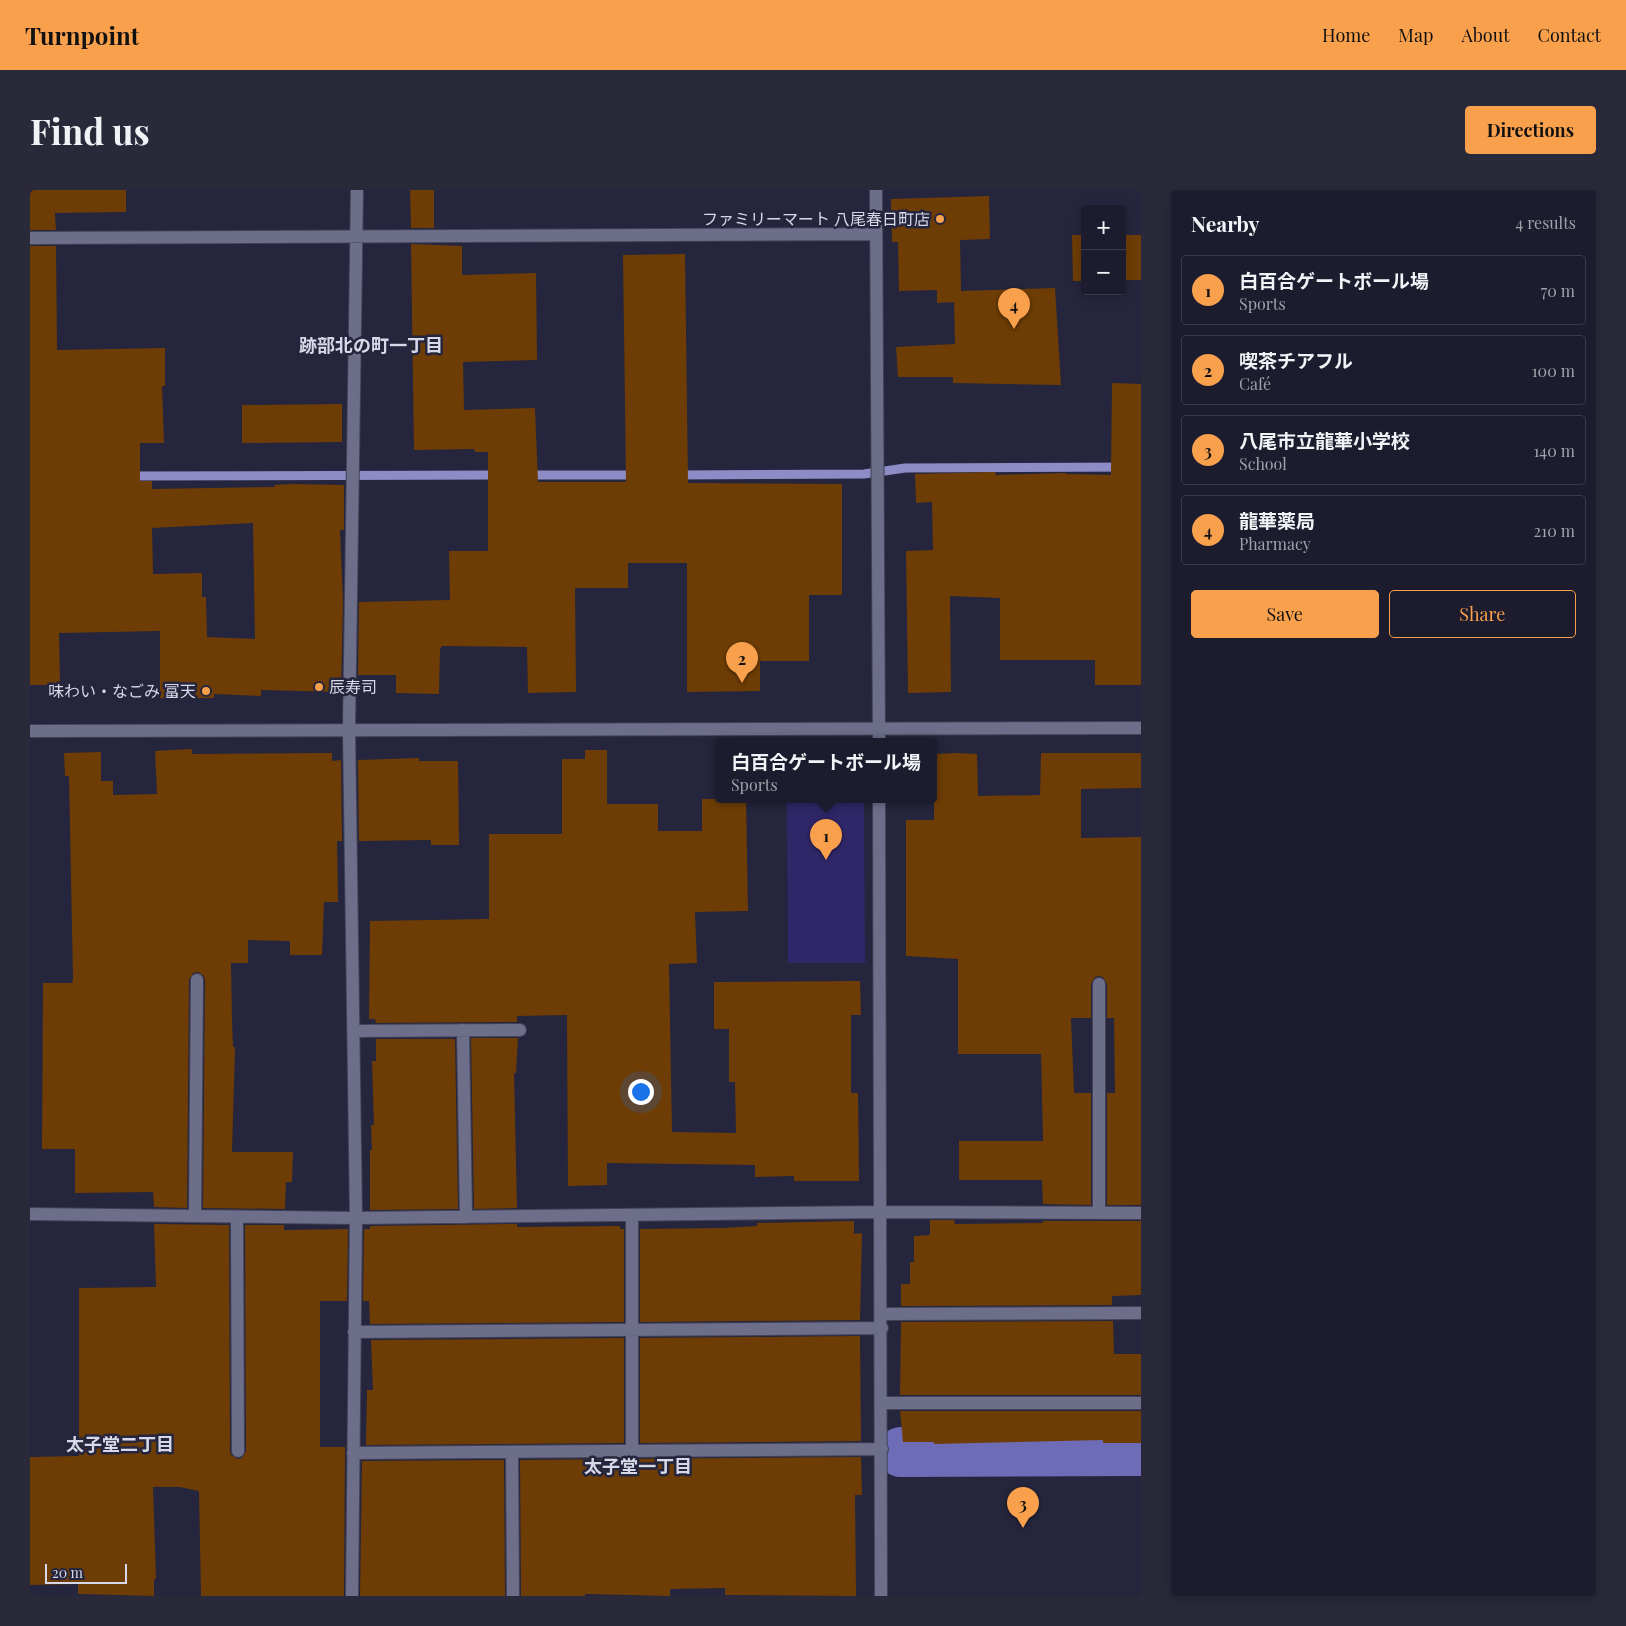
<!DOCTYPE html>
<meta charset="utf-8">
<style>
body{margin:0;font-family:"Playfair Display","Noto Sans JP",serif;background:#29293a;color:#f1f3f6}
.controls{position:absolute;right:15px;top:15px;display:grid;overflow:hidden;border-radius:5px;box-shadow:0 2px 12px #0003}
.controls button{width:45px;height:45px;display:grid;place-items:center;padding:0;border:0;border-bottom:1px solid #3a3a4a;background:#1c1c2e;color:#f1f3f6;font:25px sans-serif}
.scale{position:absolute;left:15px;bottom:12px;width:82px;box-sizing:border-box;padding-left:5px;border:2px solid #d7d8e8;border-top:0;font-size:14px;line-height:18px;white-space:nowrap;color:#d7d8e8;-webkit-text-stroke:4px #25253d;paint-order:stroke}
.you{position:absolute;left:610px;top:901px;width:18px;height:18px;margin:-12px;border:4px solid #fff;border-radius:50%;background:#1a73e8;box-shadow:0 0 0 8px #1a73e833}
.badge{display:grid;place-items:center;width:32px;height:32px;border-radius:50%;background:#f9a04c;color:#111;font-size:16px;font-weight:700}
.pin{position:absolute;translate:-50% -41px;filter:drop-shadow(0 1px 2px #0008)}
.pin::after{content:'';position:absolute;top:26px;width:18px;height:15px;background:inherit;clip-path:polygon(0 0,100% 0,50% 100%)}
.popup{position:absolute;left:685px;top:548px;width:222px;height:65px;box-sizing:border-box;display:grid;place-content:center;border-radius:5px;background:#1c1c2e;filter:drop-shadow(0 1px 4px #0005);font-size:16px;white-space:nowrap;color:#a0a1aa}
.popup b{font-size:19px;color:#f1f3f6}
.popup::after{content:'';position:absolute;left:50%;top:100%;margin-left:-10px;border:10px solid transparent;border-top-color:#1c1c2e}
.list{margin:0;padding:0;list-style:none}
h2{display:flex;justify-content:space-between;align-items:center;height:65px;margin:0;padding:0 20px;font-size:21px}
h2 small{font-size:16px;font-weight:400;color:#a0a1aa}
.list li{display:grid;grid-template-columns:32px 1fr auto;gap:15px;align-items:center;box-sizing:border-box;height:70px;margin:0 10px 10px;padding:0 10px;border:1px solid #3a3a4a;border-radius:5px}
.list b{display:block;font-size:19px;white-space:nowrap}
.list p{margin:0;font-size:16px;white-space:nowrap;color:#a0a1aa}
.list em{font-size:16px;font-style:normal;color:#a0a1aa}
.actions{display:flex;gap:10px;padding:15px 20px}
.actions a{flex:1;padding:11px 0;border:1px solid #f9a04c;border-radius:5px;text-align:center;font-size:18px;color:#f9a04c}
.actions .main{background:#f9a04c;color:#111}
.map{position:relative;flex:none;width:1111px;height:1406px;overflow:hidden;border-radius:5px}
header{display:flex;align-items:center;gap:30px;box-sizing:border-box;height:70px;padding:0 25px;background:#f9a04c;color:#111}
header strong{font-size:24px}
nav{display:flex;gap:28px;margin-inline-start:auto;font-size:18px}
.intro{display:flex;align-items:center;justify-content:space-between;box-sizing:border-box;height:120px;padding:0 30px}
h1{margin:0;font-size:35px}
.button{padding:12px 22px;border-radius:5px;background:#f9a04c;color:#111;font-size:18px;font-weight:700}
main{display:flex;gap:30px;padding:0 30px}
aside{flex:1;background:#1c1c2e;border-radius:5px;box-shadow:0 2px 12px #0003}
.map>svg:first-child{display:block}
</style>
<header>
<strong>Turnpoint</strong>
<nav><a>Home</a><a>Map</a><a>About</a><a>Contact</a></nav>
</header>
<div class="intro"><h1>Find us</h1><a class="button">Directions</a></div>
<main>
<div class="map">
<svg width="1111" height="1406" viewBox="0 0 1111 1406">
<rect width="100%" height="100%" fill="#25253d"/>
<path fill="#2f2768" d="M757,609H834L835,773H758Z"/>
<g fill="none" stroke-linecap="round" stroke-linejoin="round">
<path stroke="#8e8cc6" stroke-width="9" d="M497,285H606
M647,285L834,284L875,278L1111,277
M99,286L469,285"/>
<path stroke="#6e6cb7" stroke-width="50" d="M871,1262L1111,1261"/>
</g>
<path fill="#6e3d05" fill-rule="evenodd" d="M0,0H96V22L25,23L26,40H0Z
M380,0H404V38H381Z
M959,6L960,49L930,50L931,101L1025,98L1031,195L923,193V187H868L866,157L925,154L924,112L907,113V100L869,101L868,52H862L861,9Z
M1042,45H1055V91H1043Z
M1092,45H1111V90H1092Z
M381,54L432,56V85L506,83L507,170L433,172L434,220L505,218L508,292H596L593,65L655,64L658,293L812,294V405H779V471H730V501L657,502V373H598V398H545L546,502L498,503L497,457L412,456L410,459L409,504L366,503V485H328L329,412L420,410L419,361H458V262H445L444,259L384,260Z
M0,56H26L27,160L135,158V196H132L134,253H110V291H122V299L245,297L244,295L263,294L314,295V340H310L313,411L311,502L231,500V506L184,504V508H130V441L29,443L30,495H0ZM223,333L225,449L177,447L176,407H172V383L123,384L122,338Z
M1082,193L1111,194V495H1065V470H970V408L920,406L921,502L878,503L876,361L903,360L902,312L886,313L885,284L965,282L966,285L1036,283V284L1081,285Z
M312,214V252L212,253V215Z
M162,559V564L302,563V571L311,570L312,651H307L308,712H294L292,765H260V751L218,750V773H201L202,832L203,857H205L202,962H263L262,992H256L255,1019L173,1018L175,790L174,786L168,782L163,783L159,790L157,1018L124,1017L123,1002L45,1003V959H12L13,793H42L43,789L39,586H35L34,563L71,562V591H83V605L127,604L125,561Z
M555,560H577V614H628V641H672V609H716L718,721L665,722L667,773L639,774L642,942L706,943L705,892H699V839H684V792L830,791L831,825H821V903H828L829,991H764V986L725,987V975L577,973V995L538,996L537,825L487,826V832L346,833L345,829H339L340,731L459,729V644H532V569H555Z
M928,563L947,564L948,606L1010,605L1011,563H1111V598L1051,599V648L1111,647V1015H1077V903H1085L1084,828H1077V794L1073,787L1069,786L1065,787L1061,794V828H1041L1044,903H1061V1015L1013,1014L1012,990H929V951H1013L1011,864H928V769L876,766V630H904V564Z
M389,568V571H428L429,655H401V650L329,651L328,570Z
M441,848H488L486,883H484L487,1018L444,1019Z
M346,849H425L428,1019L340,1020V960H342L341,935H344L342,871H346Z
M900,1030H924L925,1034L1013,1033V1031H1111V1105L1082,1106V1115L871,1116V1094H880V1072H884V1046L900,1045Z
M824,1031V1044L832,1043L830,1130L610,1132V1039L693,1038L727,1036V1033Z
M124,1034L199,1035L200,1261L201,1265L208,1269L212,1268L216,1261L215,1035H254V1040L318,1039L317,1111H290V1257H315L314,1406H171L169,1301L150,1297H123L126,1389H124V1406L48,1404V1394L0,1395V1267L49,1266V1098L126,1097Z
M487,1034V1037L590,1036V1039H594V1132L340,1134L339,1111H333L334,1039H340V1036Z
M1083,1131L1084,1164H1111V1205H870L871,1132Z
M830,1146L831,1251L610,1253V1148Z
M594,1148V1253L336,1255L337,1200H343L341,1150Z
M870,1221H1111V1253H1073V1250L904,1254V1252H873Z
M831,1267L832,1305H825L826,1406L695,1405V1398L640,1399V1406L555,1404V1406H491L490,1270Z
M474,1270L475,1406H330L332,1271Z"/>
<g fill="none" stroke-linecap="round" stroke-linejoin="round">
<defs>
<path id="minor" d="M846,0L849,551
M0,48L845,44
M0,541L1111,538
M849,609L851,1406
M433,840L436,1027
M323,841L490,840
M1069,1023V794
M0,1024L326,1028L852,1022L1111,1023
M602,1025V1261
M165,1026L167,790
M207,1027L208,1261
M852,1124L1111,1123
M324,1142L852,1138
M852,1213H1111
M482,1262L483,1406
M323,1263L852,1259
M322,1406L326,1028L319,539L327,0"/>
</defs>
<use href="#minor" stroke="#434257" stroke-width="14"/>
<use href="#minor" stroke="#6d6e8a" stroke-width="12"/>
</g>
<g fill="#f9a04c" stroke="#25253d" stroke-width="2">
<circle cx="910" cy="29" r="5"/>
<circle cx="289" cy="497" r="5"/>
<circle cx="176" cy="501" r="5"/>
</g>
<g text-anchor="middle" stroke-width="5" stroke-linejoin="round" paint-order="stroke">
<g font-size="16" fill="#d7d8e8" stroke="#25253d" text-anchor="end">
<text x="900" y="35">ファミリーマート 八尾春日町店</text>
<text x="299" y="503" text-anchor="start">辰寿司</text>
<text x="166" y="507">味わい・なごみ 富天</text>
</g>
<g font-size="18" font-weight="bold" fill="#d7d8e8" stroke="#25253d">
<text x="341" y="162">跡部北の町一丁目</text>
<text x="90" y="1261">太子堂二丁目</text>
<text x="608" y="1283">太子堂一丁目</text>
</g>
</g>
</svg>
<div class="controls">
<button>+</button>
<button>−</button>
</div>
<div class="scale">20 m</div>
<div class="you"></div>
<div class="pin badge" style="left:796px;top:670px">1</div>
<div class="popup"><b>白百合ゲートボール場</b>Sports</div>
<div class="pin badge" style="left:712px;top:493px">2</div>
<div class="pin badge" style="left:993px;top:1338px">3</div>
<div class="pin badge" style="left:984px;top:139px">4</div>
</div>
<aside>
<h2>Nearby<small>4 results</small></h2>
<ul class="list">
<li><span class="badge">1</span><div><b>白百合ゲートボール場</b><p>Sports</p></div><em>70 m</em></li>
<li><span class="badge">2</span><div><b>喫茶チアフル</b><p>Café</p></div><em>100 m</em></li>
<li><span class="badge">3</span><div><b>八尾市立龍華小学校</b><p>School</p></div><em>140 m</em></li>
<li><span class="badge">4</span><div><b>龍華薬局</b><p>Pharmacy</p></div><em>210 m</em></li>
</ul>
<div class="actions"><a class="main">Save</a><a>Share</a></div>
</aside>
</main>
